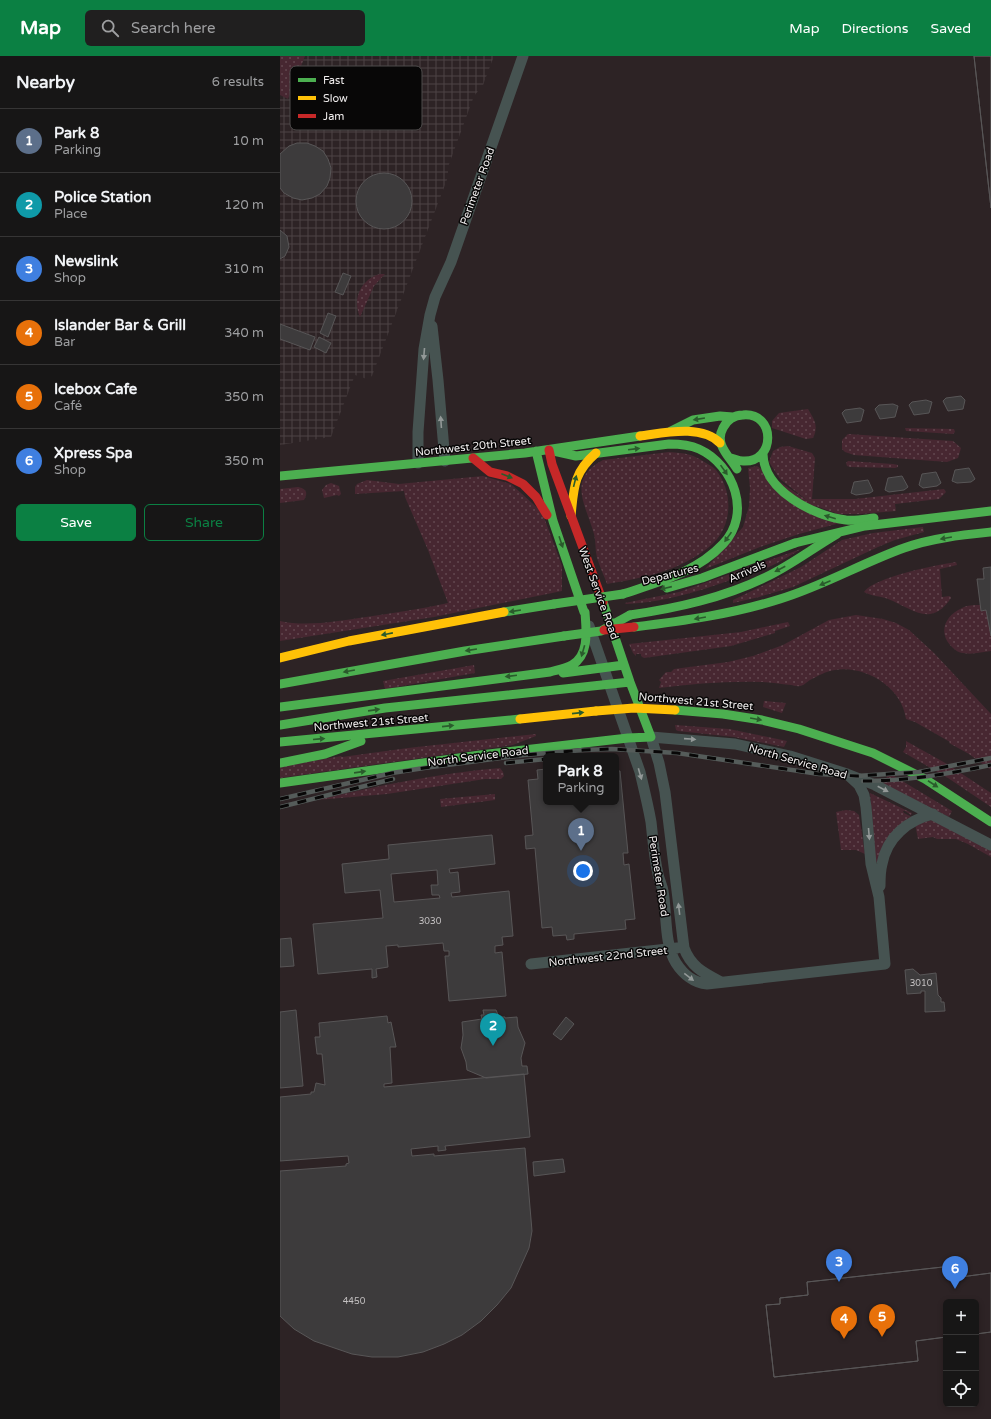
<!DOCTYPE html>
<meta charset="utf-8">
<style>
body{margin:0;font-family:"Varela Round",sans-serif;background:#201f1f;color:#f1f3f6}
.controls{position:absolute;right:12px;bottom:12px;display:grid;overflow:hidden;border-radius:6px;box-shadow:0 2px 6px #0003}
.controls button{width:36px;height:36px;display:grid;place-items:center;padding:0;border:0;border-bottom:1px solid #363535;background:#171616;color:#f1f3f6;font:20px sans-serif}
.you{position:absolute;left:303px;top:815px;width:14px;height:14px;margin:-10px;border:3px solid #fff;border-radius:50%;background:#1a73e8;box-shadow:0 0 0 6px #1a73e833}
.badge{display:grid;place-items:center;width:26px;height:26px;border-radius:50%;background:#0b8043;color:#fff;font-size:13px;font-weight:700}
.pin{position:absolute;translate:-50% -33px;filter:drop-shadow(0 1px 2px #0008)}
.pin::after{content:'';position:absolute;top:21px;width:14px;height:12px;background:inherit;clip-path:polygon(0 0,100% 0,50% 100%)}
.popup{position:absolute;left:263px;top:697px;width:76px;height:52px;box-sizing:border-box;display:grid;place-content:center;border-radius:6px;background:#171616;filter:drop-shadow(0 1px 3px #0005);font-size:13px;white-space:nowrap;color:#9e9fa1}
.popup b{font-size:15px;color:#f1f3f6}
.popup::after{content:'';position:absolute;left:50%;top:100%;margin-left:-8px;border:8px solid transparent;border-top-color:#171616}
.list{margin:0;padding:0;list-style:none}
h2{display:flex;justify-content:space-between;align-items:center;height:52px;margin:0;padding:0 16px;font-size:17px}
h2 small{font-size:13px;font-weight:400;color:#9e9fa1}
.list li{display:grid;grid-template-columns:26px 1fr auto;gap:12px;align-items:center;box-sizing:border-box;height:64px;padding:0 16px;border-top:1px solid #363535}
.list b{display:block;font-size:15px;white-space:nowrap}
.list p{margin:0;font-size:13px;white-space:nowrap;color:#9e9fa1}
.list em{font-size:13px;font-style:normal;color:#9e9fa1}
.actions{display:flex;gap:8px;padding:12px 16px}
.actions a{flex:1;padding:9px 0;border:1px solid #0b8043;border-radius:6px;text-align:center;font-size:14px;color:#0b8043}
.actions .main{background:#0b8043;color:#fff}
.icon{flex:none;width:22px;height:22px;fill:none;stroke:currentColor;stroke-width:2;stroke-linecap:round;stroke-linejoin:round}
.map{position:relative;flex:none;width:711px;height:1363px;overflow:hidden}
header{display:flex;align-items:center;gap:24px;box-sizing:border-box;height:56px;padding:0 20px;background:#0b8043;color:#fff}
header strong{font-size:19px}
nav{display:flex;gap:22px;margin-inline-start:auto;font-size:14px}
.search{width:280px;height:36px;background:#201f1f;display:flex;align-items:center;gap:10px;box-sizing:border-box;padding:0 14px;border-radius:6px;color:#9e9fa1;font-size:15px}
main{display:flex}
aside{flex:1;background:#171616}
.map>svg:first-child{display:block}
</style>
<header>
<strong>Map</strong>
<div class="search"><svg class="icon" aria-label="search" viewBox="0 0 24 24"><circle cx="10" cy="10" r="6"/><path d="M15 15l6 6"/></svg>Search here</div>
<nav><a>Map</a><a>Directions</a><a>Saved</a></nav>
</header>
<main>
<aside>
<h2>Nearby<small>6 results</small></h2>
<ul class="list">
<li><span class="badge" style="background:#5c6f8a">1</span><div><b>Park 8</b><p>Parking</p></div><em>10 m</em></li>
<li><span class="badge" style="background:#0f9aa8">2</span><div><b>Police Station</b><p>Place</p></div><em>120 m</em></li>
<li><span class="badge" style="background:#3f7fe0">3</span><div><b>Newslink</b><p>Shop</p></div><em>310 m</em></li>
<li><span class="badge" style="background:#e8710a">4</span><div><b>Islander Bar &amp; Grill</b><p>Bar</p></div><em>340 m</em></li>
<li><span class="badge" style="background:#e8710a">5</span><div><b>Icebox Cafe</b><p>Café</p></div><em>350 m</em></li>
<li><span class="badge" style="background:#3f7fe0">6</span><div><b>Xpress Spa</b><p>Shop</p></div><em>350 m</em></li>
</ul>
<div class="actions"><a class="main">Save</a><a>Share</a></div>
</aside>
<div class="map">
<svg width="711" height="1363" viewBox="0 0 711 1363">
<defs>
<pattern id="industrial-grid" width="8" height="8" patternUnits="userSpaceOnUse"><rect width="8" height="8" fill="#2d2325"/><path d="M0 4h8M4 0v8" fill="none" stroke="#4c4345"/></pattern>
<pattern id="grass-dots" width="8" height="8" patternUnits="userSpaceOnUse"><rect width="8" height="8" fill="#472731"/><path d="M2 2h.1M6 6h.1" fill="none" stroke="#62474f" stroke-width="1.8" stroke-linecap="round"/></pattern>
</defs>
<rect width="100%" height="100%" fill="#1f1d1e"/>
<path fill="#2d2325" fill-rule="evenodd" d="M0,0H711V1363H0ZM266,700H336V746H266ZM666,1246H696V1348H666Z"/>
<path fill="url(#industrial-grid)" d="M0,0H214L203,29L194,40L168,111V121L92,320L87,323L75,319L51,381L0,389Z"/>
<path fill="url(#grass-dots)" d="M0,0H25L8,43L0,39Z
M100,218H105L94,230L80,261C72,243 81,223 100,218Z
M528,353C534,363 539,370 533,382L526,383L492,372V365L499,357Z
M625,372L674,373L675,376L673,378L626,375Z
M568,378L673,385L681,392L678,402L667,406L574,399L565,396L562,393V384Z
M508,390L532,397L535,402L532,443H575L664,433L666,436L659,443L615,448L616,455L580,458H558L533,449L500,423L489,406L493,395L500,391Z
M389,396C405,397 413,398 426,407C429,409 434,411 436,414C454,437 453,472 429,491C400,515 363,522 327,528C324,520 320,511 317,502C315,494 316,486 314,478C306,449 286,423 323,404Z
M568,405L613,408L618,409V411L615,412L570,411L567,410L566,407Z
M477,410L560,467L519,478L480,491L425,513L463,471L469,450L470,432L468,412Z
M203,420L231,428L262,456L282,510V535L154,561L0,585V565C26,571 59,565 86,561C113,557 141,553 168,547L148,494L125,441L124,435L75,438V431L77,428L87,424L119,428Z
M51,427L59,430L61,438L59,440L57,439L44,442L42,434L46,429Z
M18,431C27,433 28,437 24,444L0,447V433Z
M643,471L644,476L615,484L598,491L513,531L479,541L453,547V544L521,511L562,484L593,477Z
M521,493C511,499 500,506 489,511C483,513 477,514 471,516C431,532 389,546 346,548L345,547L399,536Z
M676,506L677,509L660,513L662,541L670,540L671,542C651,572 633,553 608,543C601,540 590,540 584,536C594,521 657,509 676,506Z
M700,549L701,555L706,554L707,558L708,559L711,581V595C702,596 692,599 683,597C678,597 674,593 670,589C658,575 666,559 682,552C687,549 694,549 700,549Z
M576,559L603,563L616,567L629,574L654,597L711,658V714L689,698L669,687L670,686L635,666L626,663C622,631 585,609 555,614C546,615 538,620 530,624C527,626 523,630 520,630C517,631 513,629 511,629C500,628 490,626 480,626C446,625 413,628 379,632L381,626L379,624L386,616H391L394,613L448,606L473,600L503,589L549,564Z
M508,566L510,570L495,575V577L451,590L364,602L361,600V598H356V600L353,597L349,588L461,576Z
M194,609L195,617L105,633L103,625Z
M484,645H485L506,647L502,657L483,651Z
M395,669L449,673L507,685L504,691L454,681L398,675L396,674Z
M256,678V680L233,689L0,722V711L61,700L62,701L128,692Z
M626,685L667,708L711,737V751L668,722L623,696L626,691Z
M220,712L223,716L224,720L221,723H205L107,738L37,744C98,730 158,717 220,712Z
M609,717L672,755L669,761L603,728Z
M590,737L632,757L631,759L625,755H623L624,757L632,761L596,807Z
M215,738V744L161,751L160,743Z
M566,754L574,755L579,759L585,798L576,794H561L556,756Z
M652,764L711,794V801L688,788L676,783H657L653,781L638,783L635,768Z"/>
<path fill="#3d3b3c" stroke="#585657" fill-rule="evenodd" d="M694,0H711V152L699,45Z
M694,0H711V152L699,45Z
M57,14L85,25L73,56L45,45Z
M113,44L121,48L118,56L109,53Z
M17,87H27L35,90L43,95L48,103L51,112L50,122L47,130L40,138L32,142L22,144L13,142L4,137L0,132V98L9,90Z
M76 145a28 28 0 1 1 56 0a28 28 0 1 1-56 0Z
M0,174L7,180L9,191L5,200L0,203Z
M63,217L71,220L63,239L55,236Z
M48,257L56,260L48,281L40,277Z
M0,268L35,281L30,294L0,283Z
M39,281L51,287L46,297L34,291Z
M681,340L685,344L683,353L668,355L663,345L666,342Z
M646,344L652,346L649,357L634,359L629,349L632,346Z
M613,348L618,350L615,361L600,363L595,353L599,349Z
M580,352L584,354L581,365L567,367L562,357L565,354Z
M689,412L695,423L691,426L677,427L672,425L675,414Z
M656,416L661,427L657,430L643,432L639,429L642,418Z
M622,420L628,431L624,434L609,436L605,434L608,422Z
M588,424L593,435L590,437L576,439L571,437L574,426Z
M711,511V580L706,554L701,555L697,523H704L703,512Z
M266,713V746H336V715H340L348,797H343L344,809L349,808L355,863L345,864L346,873L294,878V883L287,884L286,879L273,880L272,871L262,872L255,792L246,793L245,780L253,779L248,724L258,723L257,714Z
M212,779L215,808L169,813L170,817L178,816L180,836L171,837L172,841L229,835L233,880L222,881L223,889L215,890V897L222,896L226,940L169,945L165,900H169V895H164L163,887L118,891V889L106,890L108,911L96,913L97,921L92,922V913L38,918L33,868L103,862L100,834L65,837L62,808L109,803L108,789ZM157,814L158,829H151L152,839H159L160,842L114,846L111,818Z
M11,882L14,910L0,911V883Z
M633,913L640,919L656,917L658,939L661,942V946H664L665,955L645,956V935H641V937L627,938L625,914Z
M16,954L23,1030L0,1032V956Z
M203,954H216L219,961H225V962L237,961L238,971L245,987L241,1002L242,1010H247L248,1018L206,1022L187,1014L186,1006L181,992L183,979L182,966L202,963L201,959H204Z
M107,960L108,967L111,966L116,991H110L112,1027L104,1028V1031L244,1018L250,1081L165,1090L166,1094L158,1095V1090L131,1093L132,1100L154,1098V1100L245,1092L252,1175L249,1192L231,1232L217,1249L201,1265L182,1279L164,1288L143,1296L118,1301H92L72,1298L34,1285L14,1273L0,1260V1115L66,1110V1108L69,1107L68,1100L0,1105V1041L31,1038V1036H34L36,1027L45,1029L42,998H37L35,981H40L39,967Z
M286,961L294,968L281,984L273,978Z
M283,1103L285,1116L254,1120L253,1106Z
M672,1210L673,1222L711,1217V1276L696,1278V1246H666V1281L636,1285L638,1305L494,1321L486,1249L500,1248V1242L528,1239L527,1226Z
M672,1210L673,1222L711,1217V1276L696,1278V1246H666V1281L636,1285L638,1305L494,1321L486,1249L500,1248V1242L528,1239L527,1226Z"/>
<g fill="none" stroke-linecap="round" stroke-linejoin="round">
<path stroke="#465351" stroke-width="11" d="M152,270L158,324L165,405
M138,407V376L144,293L150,259L155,241L171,206L243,0
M309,570L360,716C364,733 368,749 371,766C373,783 374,801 378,818C379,824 382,829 383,835C387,857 384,888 396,907C403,918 414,927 427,928L605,908L599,841L591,808L586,751L584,739L579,729L567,718
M600,830C600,823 600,815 602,808C607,781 628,764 653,758
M251,908L397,892
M441,926C424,917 411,911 404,892L385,736L379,707L371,681L455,688L510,700L567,718L595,729L711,789"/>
<path stroke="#4caf50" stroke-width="9" d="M391,375L413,364L440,360L453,361
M269,394L296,400L389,388C399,388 410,389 419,393C454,409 472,458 443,488C417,516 379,526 343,538
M256,395L273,465L304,556
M483,398C484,435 534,460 566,464C576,465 585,463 594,462
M451,402C455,403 459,405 463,405C496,407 496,356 463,359C454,359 447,364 443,372C434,388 449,400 457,413
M0,420L245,397L360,380
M387,532L422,522L515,487
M224,556L274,548
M350,559C397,552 443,542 486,521C511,509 533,492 557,478
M354,571C403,565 453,558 500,543C543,530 582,507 624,492C652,482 682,479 711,476
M283,617L344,609
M0,628L185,595L284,580
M0,651L270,616C277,614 285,613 292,609C310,599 306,573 305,556
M395,654L443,658L482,664L519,673L593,697L645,723L711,766
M0,669L105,652L350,626
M0,686L240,663
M0,707L45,698L81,685
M0,727L200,699L348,682L371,681L350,626L323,546"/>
<path stroke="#ffc107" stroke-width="9" d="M360,380C384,377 421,368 440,387
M291,460C294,432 293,417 316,397
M0,602L69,585L224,556
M240,663L316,655"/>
<path stroke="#c62828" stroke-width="9" d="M269,394L272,408L323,546
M193,402L210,416L227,420L243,428L256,441L267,459"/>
<defs>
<path id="rail" d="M226,707L266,703
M583,725C627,725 668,718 711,709
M0,743L112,717L144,712L244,699L304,694L332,693L397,697L539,718L577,720L639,716L711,702
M0,751L113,723"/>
</defs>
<use href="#rail" stroke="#555c5a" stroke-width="4.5"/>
<use href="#rail" stroke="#080707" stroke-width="3" stroke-dasharray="9" stroke-linecap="butt"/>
<path stroke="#4caf50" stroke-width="9" d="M515,487L585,470L711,455
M274,548L343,538
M284,580L321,575L350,559"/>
<path stroke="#ffc107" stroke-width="9" d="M316,655L354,652L395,654"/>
<path stroke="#c62828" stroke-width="9" d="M324,574L354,571"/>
</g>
<defs><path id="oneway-solid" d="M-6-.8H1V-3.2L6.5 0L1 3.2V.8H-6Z"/></defs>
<g fill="#939998">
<use href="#oneway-solid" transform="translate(144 298) rotate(95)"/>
<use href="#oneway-solid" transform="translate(161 366) rotate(-94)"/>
<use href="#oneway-solid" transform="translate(410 683) rotate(4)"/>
<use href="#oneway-solid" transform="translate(360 718) rotate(74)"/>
<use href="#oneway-solid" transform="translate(603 733) rotate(27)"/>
<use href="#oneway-solid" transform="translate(589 778) rotate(85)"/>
<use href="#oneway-solid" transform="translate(399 853) rotate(-97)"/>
<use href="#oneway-solid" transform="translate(409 921) rotate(38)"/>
</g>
<g fill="#2a5b2c">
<use href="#oneway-solid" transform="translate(419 363) rotate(171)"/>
<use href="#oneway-solid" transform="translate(354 393) rotate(-7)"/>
<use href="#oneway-solid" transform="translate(444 414) rotate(55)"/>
<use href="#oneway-solid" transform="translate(227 420) rotate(21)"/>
<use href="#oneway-solid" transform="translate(295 425) rotate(-76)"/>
<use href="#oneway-solid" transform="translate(550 461) rotate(-164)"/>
<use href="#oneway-solid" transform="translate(448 481) rotate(125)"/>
<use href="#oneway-solid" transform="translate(666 482) rotate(170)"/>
<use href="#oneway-solid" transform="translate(281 486) rotate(71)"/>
<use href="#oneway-solid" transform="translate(500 513) rotate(152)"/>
<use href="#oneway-solid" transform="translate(545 527) rotate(157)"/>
<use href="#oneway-solid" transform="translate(386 532) rotate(167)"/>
<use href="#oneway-solid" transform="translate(235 555) rotate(171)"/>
<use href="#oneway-solid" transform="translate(420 562) rotate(170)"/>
<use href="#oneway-solid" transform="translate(107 578) rotate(169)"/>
<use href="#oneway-solid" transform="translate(191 594) rotate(171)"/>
<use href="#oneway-solid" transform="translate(303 595) rotate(106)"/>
<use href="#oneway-solid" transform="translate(69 615) rotate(170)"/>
<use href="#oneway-solid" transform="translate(231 620) rotate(173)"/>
<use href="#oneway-solid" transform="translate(94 654) rotate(-8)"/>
<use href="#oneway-solid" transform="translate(298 657) rotate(-6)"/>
<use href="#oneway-solid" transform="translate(476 663) rotate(10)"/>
<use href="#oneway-solid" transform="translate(168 670) rotate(-6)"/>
<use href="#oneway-solid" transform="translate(39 683) rotate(-5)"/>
<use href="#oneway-solid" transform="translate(80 716) rotate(-8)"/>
<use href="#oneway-solid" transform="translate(653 728) rotate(33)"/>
</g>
<g text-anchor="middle" stroke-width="3" stroke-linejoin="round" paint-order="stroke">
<g font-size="9" fill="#c4c1c2">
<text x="150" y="868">3030</text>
<text x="641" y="930">3010</text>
<text x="74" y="1248">4450</text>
</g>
<g font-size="11" fill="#f1eeee" stroke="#080707">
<text transform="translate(197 130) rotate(-70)" y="4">Perimeter Road</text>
<text transform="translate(193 390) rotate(-6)" y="4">Northwest 20th Street</text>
<text transform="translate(467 515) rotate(-24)" y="4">Arrivals</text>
<text transform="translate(390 518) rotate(-14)" y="4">Departures</text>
<text transform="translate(319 537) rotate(70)" y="4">West Service Road</text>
<text transform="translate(416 645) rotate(5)" y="4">Northwest 21st Street</text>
<text transform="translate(91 666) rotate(-5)" y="4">Northwest 21st Street</text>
<text transform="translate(198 700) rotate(-7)" y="4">North Service Road</text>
<text transform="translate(518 705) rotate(16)" y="4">North Service Road</text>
<text transform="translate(379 820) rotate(81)" y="4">Perimeter Road</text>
<text transform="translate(328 900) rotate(-6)" y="4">Northwest 22nd Street</text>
</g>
</g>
<rect x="10" y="10" width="132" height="64" rx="6" fill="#080707" stroke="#4e4c4c" stroke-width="1"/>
<rect x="18" y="22" width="18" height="4" fill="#4caf50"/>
<rect x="18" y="40" width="18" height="4" fill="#ffc107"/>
<rect x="18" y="58" width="18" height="4" fill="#c62828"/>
<g font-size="11" fill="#f1eeee">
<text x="43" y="28">Fast</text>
<text x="43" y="46">Slow</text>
<text x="43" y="64">Jam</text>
</g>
</svg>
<div class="controls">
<button>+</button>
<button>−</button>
<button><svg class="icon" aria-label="locate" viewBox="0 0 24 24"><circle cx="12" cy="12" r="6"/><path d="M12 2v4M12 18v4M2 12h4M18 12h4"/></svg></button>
</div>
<div class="you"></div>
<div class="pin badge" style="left:301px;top:795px;background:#5c6f8a">1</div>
<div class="popup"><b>Park 8</b>Parking</div>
<div class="pin badge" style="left:213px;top:990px;background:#0f9aa8">2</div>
<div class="pin badge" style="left:559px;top:1226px;background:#3f7fe0">3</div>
<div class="pin badge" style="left:564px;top:1283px;background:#e8710a">4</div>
<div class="pin badge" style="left:602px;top:1281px;background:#e8710a">5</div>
<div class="pin badge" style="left:675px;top:1233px;background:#3f7fe0">6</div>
</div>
</main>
